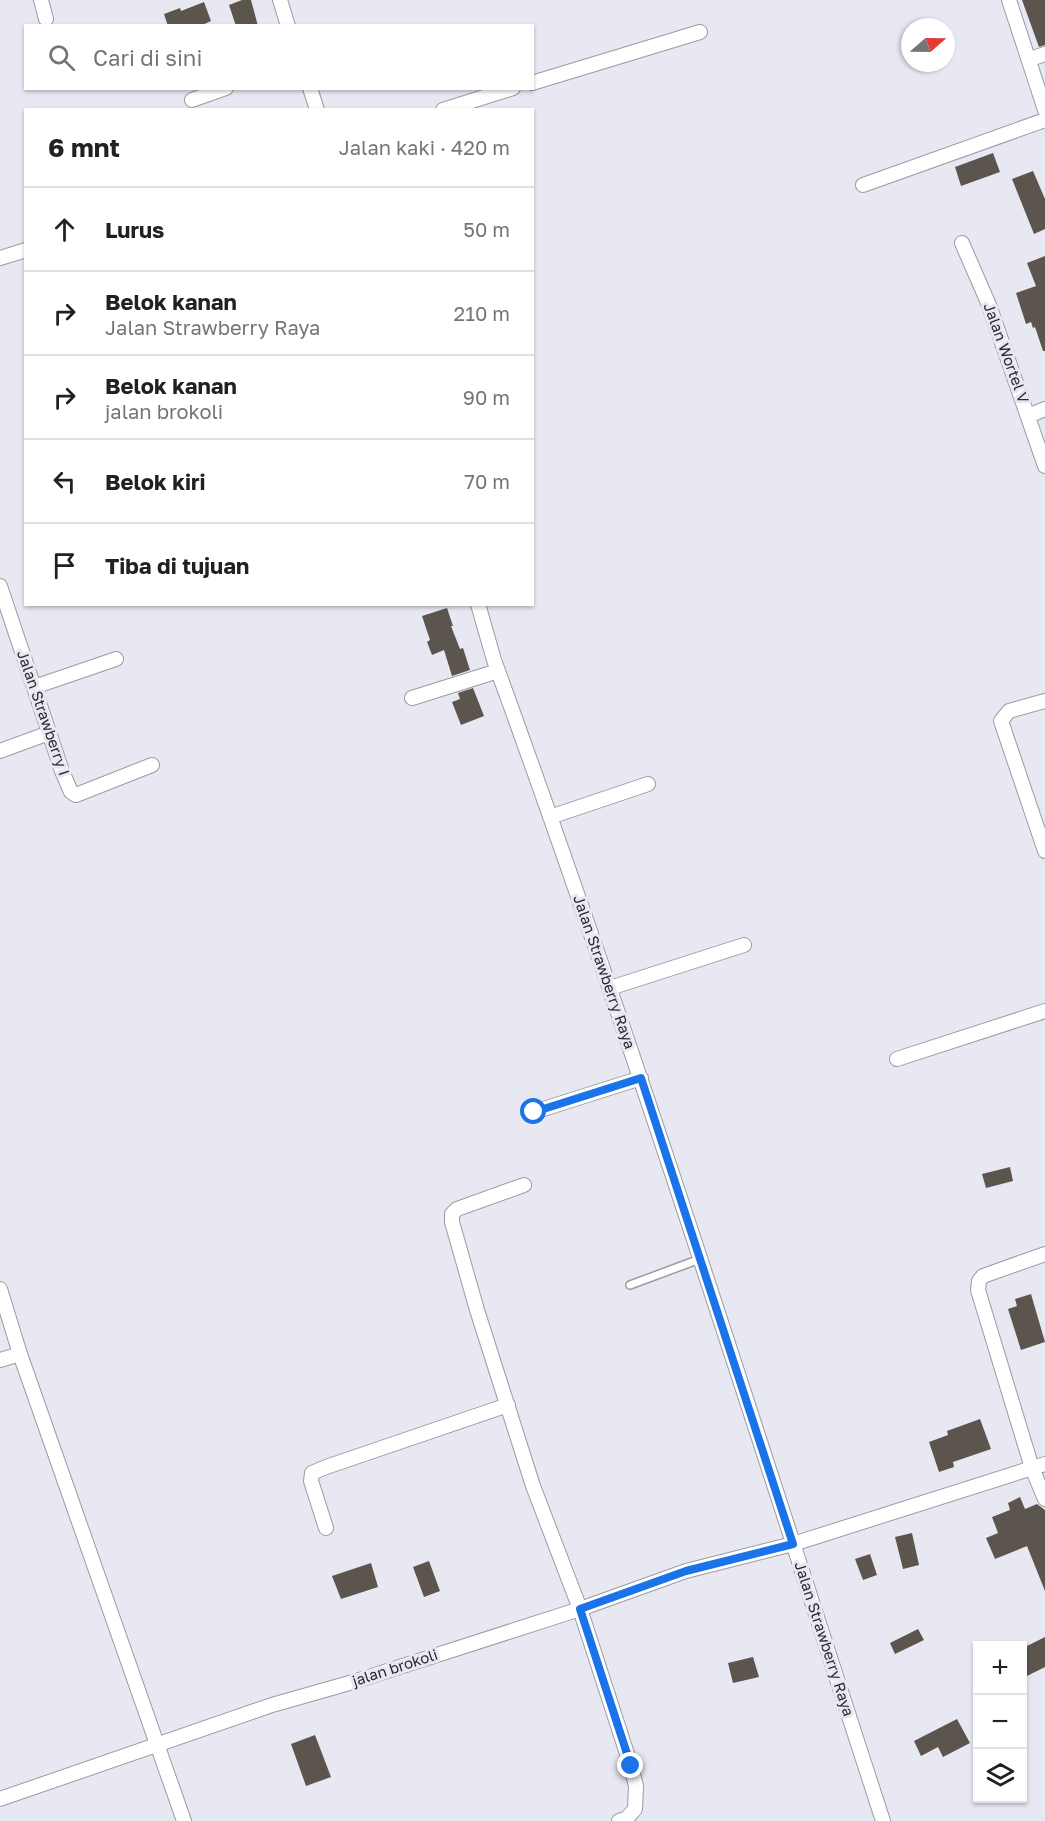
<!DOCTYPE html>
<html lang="id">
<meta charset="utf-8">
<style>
body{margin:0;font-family:"Golos Text",sans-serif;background:#f6f6f6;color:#202124}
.controls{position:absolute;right:18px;bottom:18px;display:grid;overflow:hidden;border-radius:0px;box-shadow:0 2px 4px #0004}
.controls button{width:54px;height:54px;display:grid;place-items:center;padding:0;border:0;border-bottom:2px solid #e0e0e0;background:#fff;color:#202124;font:30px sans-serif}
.compass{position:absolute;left:901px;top:18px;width:54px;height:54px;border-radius:50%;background:#fff;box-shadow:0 2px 4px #0004;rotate:70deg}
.stop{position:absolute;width:18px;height:18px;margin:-14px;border:4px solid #1a73e8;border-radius:50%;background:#fff}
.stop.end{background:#1a73e8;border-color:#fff;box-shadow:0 2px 6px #0008}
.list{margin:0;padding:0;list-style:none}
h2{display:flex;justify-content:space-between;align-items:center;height:78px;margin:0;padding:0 24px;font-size:26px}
h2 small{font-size:20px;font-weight:400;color:#757577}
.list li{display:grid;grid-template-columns:39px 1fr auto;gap:18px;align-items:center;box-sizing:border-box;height:84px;padding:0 24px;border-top:2px solid #e0e0e0}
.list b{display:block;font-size:22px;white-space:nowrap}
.list p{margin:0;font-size:20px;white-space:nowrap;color:#757577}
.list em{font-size:20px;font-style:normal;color:#757577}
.icon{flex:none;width:33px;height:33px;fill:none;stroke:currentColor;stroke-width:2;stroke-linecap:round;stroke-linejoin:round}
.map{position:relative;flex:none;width:1045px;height:1821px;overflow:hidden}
.search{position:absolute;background:#fff;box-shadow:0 2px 4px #0004;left:24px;top:24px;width:510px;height:66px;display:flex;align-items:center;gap:15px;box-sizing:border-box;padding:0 21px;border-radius:0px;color:#757577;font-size:22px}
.panel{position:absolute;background:#fff;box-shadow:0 2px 4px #0004;left:24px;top:108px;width:510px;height:498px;border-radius:0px}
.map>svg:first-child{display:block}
</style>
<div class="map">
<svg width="1045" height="1821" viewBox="0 0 1045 1821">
<rect width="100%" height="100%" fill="#e7e8f2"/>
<path fill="#5b554e" d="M242,0H251L258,26H236L229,5Z
M1022,0H1045V45L1039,47Z
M204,2L211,21L200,26H168L164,14L180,8L181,11Z
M993,153L1000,172L961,186L955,167Z
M1033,171L1045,199V229L1034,234L1012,179Z
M1045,256V351H1043L1035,327L1033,328L1031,322L1026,324L1016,293L1036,286L1027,263Z
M447,608L453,626H451L460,649L463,648L470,670L452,676L444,650L432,655L427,642L430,640L422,616Z
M473,688L484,716L461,725L452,702L460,699L458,693Z
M1010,1167L1013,1181L986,1188L982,1174Z
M1031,1294L1045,1342L1021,1350L1008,1309L1017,1306L1015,1299Z
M980,1419L991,1449L953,1462L954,1467L939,1472L929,1442L948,1435L947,1431Z
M1020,1497L1025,1509L1037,1504L1045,1510V1591L1027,1546L995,1559L986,1538L998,1533L992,1517L1010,1510L1008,1503Z
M912,1533L919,1565L903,1569L895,1537Z
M870,1554L877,1575L863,1580L855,1559Z
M429,1561L440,1591L424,1597L413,1567Z
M371,1563L378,1587L341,1599L332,1576Z
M918,1629L924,1640L895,1654L890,1643Z
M1045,1637V1667L1023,1678V1648Z
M753,1657L759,1677L733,1683L728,1663Z
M957,1719L970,1743L943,1757L938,1747L921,1756L914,1741Z
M315,1735L331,1777L306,1786L291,1744Z"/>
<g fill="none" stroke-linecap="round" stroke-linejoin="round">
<defs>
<path id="service" d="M630,1285L700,1259"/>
<path id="minor" d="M41,0L46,19
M280,0L288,26
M1009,0L1045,110
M1030,59L1045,54
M532,83L700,32
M310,88L317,110
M192,100L226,88
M443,110L513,88
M863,185L1045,120
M962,243L989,305L1045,466
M0,258L26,250
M1028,416L1045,409
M0,586L62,771L71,792L76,795L152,765
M478,604L494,660C634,1044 757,1433 883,1821
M34,687L116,659
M412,698L498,671
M1045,701L1009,711L1001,721L1045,851
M0,751L49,733
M550,817L648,784
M610,988L744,945
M897,1059L1045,1011
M534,1112L641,1078
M524,1185L457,1209L452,1214V1222L477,1310L533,1486L580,1609L631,1766L636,1786L635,1809L627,1818L619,1821
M1045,1254L983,1276L979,1281L978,1290L1032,1468L1045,1499
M0,1289L20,1354L184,1821
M0,1360L20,1354
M326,1528L311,1481L312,1473L326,1467L508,1405
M0,1799L272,1705L353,1682L580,1609L686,1571L793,1544L1045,1464"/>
</defs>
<use href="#service" stroke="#9a9ba4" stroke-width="10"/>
<use href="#minor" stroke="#9a9ba4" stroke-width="16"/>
<use href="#service" stroke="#fff" stroke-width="7"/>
<use href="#minor" stroke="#fff" stroke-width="14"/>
</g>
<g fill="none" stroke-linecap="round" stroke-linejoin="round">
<path stroke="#1a73e8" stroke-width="8" d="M534,1112L641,1078L793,1544L686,1571L580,1609L631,1766"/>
</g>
<g text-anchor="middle" stroke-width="6" stroke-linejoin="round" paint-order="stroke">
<g font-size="15" fill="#29292d" stroke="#e7e8f2">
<text transform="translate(1006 353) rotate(70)" y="5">Jalan Wortel V</text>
<text transform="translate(43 713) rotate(71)" y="5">Jalan Strawberry I</text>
<text transform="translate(604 972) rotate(71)" y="5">Jalan Strawberry Raya</text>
<text transform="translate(824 1639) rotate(72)" y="5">Jalan Strawberry Raya</text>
<text transform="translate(395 1668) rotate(-18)" y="5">jalan brokoli</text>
</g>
</g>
</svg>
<div class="controls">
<button>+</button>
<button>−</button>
<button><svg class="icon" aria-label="layers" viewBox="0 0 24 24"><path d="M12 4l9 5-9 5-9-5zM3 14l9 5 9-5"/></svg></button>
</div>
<svg class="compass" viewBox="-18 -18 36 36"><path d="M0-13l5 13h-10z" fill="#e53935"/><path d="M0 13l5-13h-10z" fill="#757577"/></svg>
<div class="stop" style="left:534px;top:1112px"></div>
<div class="stop end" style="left:631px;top:1766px"></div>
<div class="search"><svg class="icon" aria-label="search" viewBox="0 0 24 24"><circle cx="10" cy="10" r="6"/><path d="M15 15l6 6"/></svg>Cari di sini</div>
<section class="panel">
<h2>6 mnt<small>Jalan kaki · 420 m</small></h2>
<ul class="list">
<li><svg class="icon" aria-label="ahead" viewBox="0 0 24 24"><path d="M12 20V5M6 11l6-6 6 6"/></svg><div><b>Lurus</b></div><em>50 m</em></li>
<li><svg class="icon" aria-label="right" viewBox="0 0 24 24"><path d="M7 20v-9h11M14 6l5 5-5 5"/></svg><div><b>Belok kanan</b><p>Jalan Strawberry Raya</p></div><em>210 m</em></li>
<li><svg class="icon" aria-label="right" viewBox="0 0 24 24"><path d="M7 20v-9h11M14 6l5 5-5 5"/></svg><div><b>Belok kanan</b><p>jalan brokoli</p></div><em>90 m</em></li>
<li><svg class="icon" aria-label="left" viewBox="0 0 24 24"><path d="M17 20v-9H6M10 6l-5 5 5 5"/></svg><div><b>Belok kiri</b></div><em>70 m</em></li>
<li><svg class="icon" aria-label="arrive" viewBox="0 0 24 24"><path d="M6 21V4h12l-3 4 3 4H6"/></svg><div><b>Tiba di tujuan</b></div></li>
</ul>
</section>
</div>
